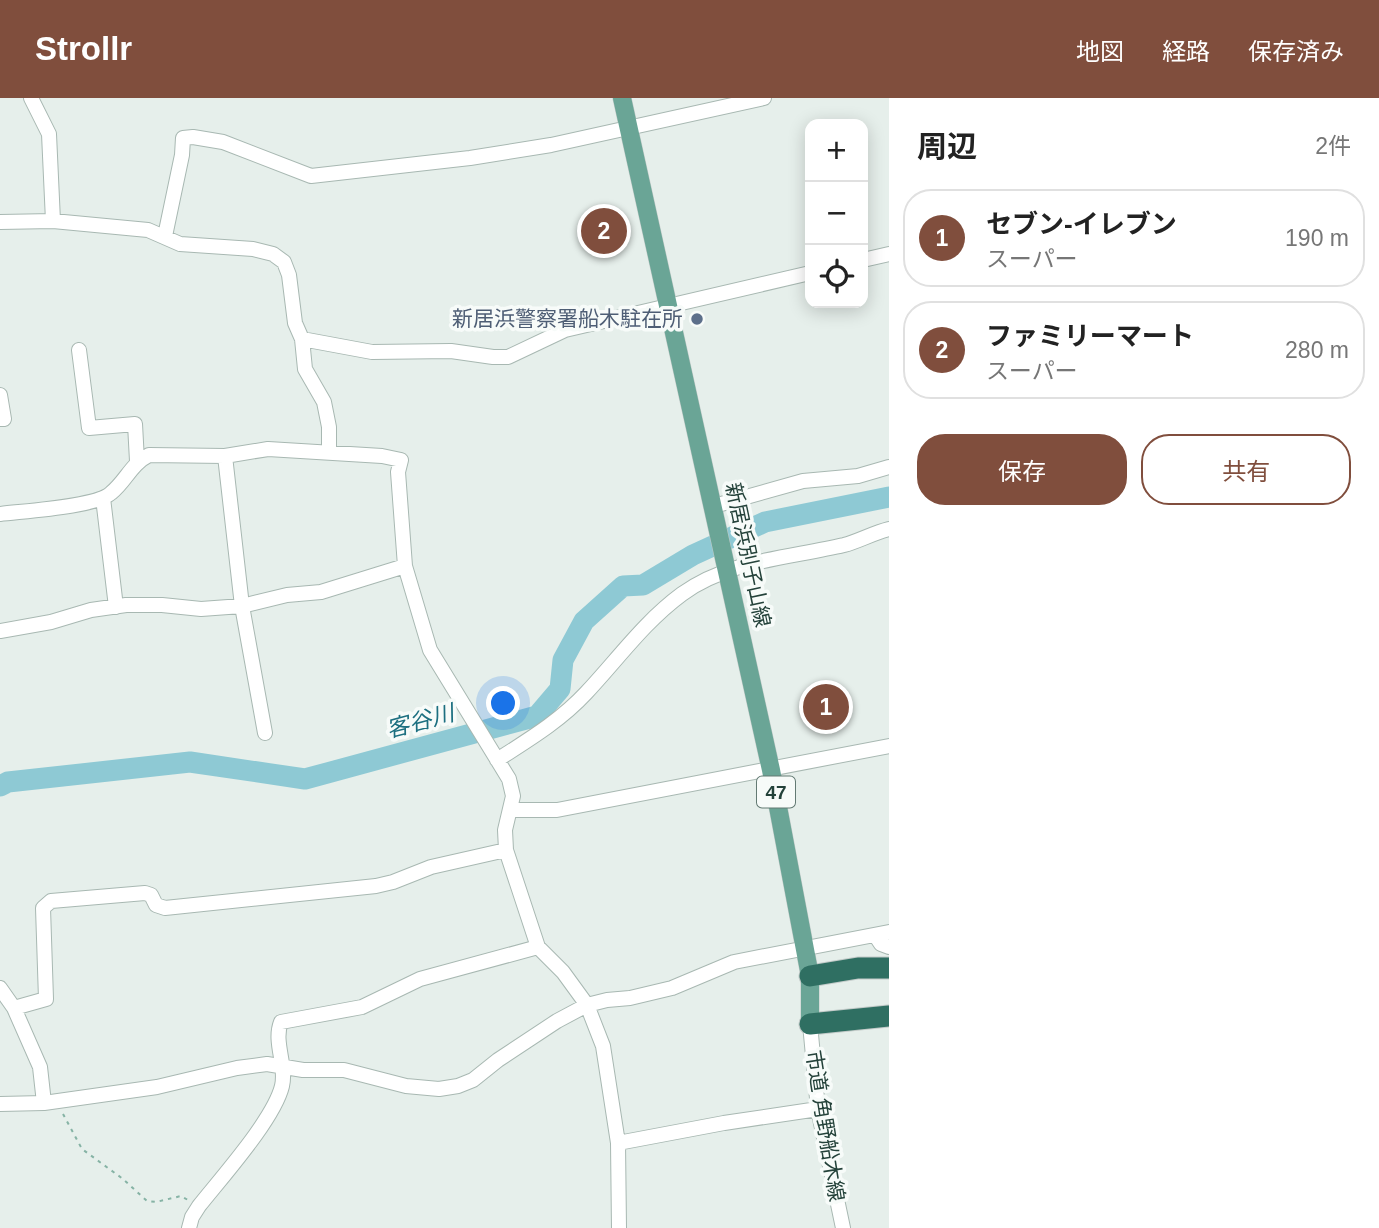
<!DOCTYPE html>
<html lang="ja">
<meta charset="utf-8">
<style>
body{margin:0;font-family:Arial,"Noto Sans JP",sans-serif;background:#f2f2f2;color:#222}
.controls{position:absolute;right:21px;top:21px;display:grid;overflow:hidden;border-radius:14px;box-shadow:0 4px 18px #0003}
.controls button{width:63px;height:63px;display:grid;place-items:center;padding:0;border:0;border-bottom:2px solid #e0e0e0;background:#fff;color:#222;font:35px sans-serif}
.you{position:absolute;left:504px;top:606px;width:24px;height:24px;margin:-18px;border:5px solid #fff;border-radius:50%;background:#1a73e8;box-shadow:0 0 0 10px #1a73e833}
.badge{display:grid;place-items:center;width:46px;height:46px;border-radius:50%;background:#804e3d;color:#fff;font-size:23px;font-weight:700}
.pin{position:absolute;translate:-50% -50%;border:4px solid #fff;box-shadow:0 2px 7px #0006}
.list{margin:0;padding:0;list-style:none}
h2{display:flex;justify-content:space-between;align-items:center;height:91px;margin:0;padding:0 28px;font-size:30px}
h2 small{font-size:23px;font-weight:400;color:#767676}
.list li{display:grid;grid-template-columns:46px 1fr auto;gap:21px;align-items:center;box-sizing:border-box;height:98px;margin:0 14px 14px;padding:0 14px;border:2px solid #e0e0e0;border-radius:28px}
.list b{display:block;font-size:26px;white-space:nowrap}
.list p{margin:0;font-size:23px;white-space:nowrap;color:#767676}
.list em{font-size:23px;font-style:normal;color:#767676}
.actions{display:flex;gap:14px;padding:21px 28px}
.actions a{flex:1;padding:16px 0;border:2px solid #804e3d;border-radius:28px;text-align:center;font-size:24px;color:#804e3d}
.actions .main{background:#804e3d;color:#fff}
.icon{flex:none;width:38px;height:38px;fill:none;stroke:currentColor;stroke-width:2;stroke-linecap:round;stroke-linejoin:round}
.map{position:relative;flex:none;width:889px;height:1130px;overflow:hidden}
header{display:flex;align-items:center;gap:42px;box-sizing:border-box;height:98px;padding:0 35px;background:#804e3d;color:#fff}
header strong{font-size:33px}
nav{display:flex;gap:38px;margin-inline-start:auto;font-size:24px}
main{display:flex}
aside{flex:1;background:#fff}
.map>svg:first-child{display:block}
</style>
<header>
<strong>Strollr</strong>
<nav><a>地図</a><a>経路</a><a>保存済み</a></nav>
</header>
<main>
<div class="map">
<svg width="889" height="1130" viewBox="0 0 889 1130">
<rect width="100%" height="100%" fill="#e6efeb"/>
<g fill="none" stroke-linecap="round" stroke-linejoin="round">
<path stroke="#8ec9d4" stroke-width="21" d="M0,688L8,684L190,664L305,681L537,618L560,591L563,562L584,523L623,488L643,487L693,457L765,424L889,399"/>
</g>
<path fill="#bbcac4" d="M606,114L614,149L601,151L593,117Z
M832,591L839,624L820,628L813,594Z"/>
<g fill="none" stroke-linecap="round" stroke-linejoin="round">
<defs>
<path id="minor" d="M31,0L49,36L53,123
M0,124L53,123L148,132L180,146L253,151L273,156L284,164L289,177L295,225L302,241L305,271L324,304L329,329V354
M165,138L182,57L183,40L193,39L223,44L311,78L470,60L551,47L764,0
M863,162L889,156
M302,241L372,254L451,253L493,259H508L565,232L810,175
M79,252L89,330L135,326L137,363
M0,297L4,321H0
M225,358L242,508L265,635
M103,400L116,509
M714,408L803,383L858,378L889,369
M0,416C23,413 96,409 111,395C126,383 131,366 149,357L225,358L268,351L382,358L401,362L398,374L405,468L430,552L509,681L513,698L505,732L506,752L538,849L563,874L587,907L603,948L618,1045
M0,533L51,524L91,512L126,507H162L201,511L242,508L287,497L321,494L405,468
M497,662C528,642 560,623 586,595C618,561 644,524 682,496C729,462 789,460 844,447C859,443 873,435 889,431
M511,712H557L889,648
M875,837L881,846L889,849
M0,890L14,910L40,969L44,1005
M14,910L46,901L43,810L51,803L145,795L151,797L156,807L165,810L376,788L393,784L431,769L506,752
M810,926L818,1011L843,1130
M0,1006L44,1005L157,989L237,970L267,966L303,972H344L406,988L439,991L458,988L473,982L498,962L557,923L587,907L607,902L630,900L672,890L734,864L889,834
M189,1130L192,1119L199,1108C222,1079 274,1021 282,988C287,967 273,944 281,924L362,909L420,881L538,849
M619,1130L618,1045L724,1025L818,1011"/>
<path id="major" d="M622,0L771,672L810,878V926"/>
<path id="highway" d="M810,878L858,870H889
M810,926L889,918"/>
</defs>
<use href="#minor" stroke="#a8b8b2" stroke-width="16"/>
<use href="#major" stroke="#c2cac8" stroke-width="19"/>
<use href="#highway" stroke="#c2cac8" stroke-width="23"/>
<path stroke="#86b3a5" stroke-width="2" stroke-dasharray="3.5 5" stroke-linecap="butt" d="M63,1016L82,1051L123,1081L147,1103L156,1104L181,1098L188,1102"/>
<use href="#minor" stroke="#fff" stroke-width="14"/>
<use href="#major" stroke="#6aa596" stroke-width="18"/>
<use href="#highway" stroke="#2f6f62" stroke-width="21"/>
</g>
<circle fill="#5c6f8a" stroke="#f7fbf9" stroke-width="2.5" cx="697" cy="221" r="7"/>
<g text-anchor="middle" stroke-width="7" stroke-linejoin="round" paint-order="stroke">
<rect fill="#f7fbf9" stroke="#637a73" stroke-width="2" x="757" y="678.5" width="38" height="31" rx="5"/>
<g font-size="19" font-weight="bold" fill="#24423a">
<text x="776" y="701">47</text>
</g>
<g font-size="21" fill="#4e5e75" stroke="#f7fbf9" text-anchor="end">
<text x="683" y="228">新居浜警察署船木駐在所</text>
</g>
<g font-size="21" fill="#24423a" stroke="#f7fbf9">
<text transform="translate(748 457) rotate(78)" y="7">新居浜別子山線</text>
<text transform="translate(825 1028) rotate(81)" y="7">市道 角野船木線</text>
</g>
<g font-size="23" font-style="italic" fill="#1c6f80" stroke="#f7fbf9">
<text transform="translate(420 623) rotate(-15)" y="8">客谷川</text>
</g>
</g>
</svg>
<div class="controls">
<button>+</button>
<button>−</button>
<button><svg class="icon" aria-label="locate" viewBox="0 0 24 24"><circle cx="12" cy="12" r="6"/><path d="M12 2v4M12 18v4M2 12h4M18 12h4"/></svg></button>
</div>
<div class="you"></div>
<div class="pin badge" style="left:826px;top:609px">1</div>
<div class="pin badge" style="left:604px;top:133px">2</div>
</div>
<aside>
<h2>周辺<small>2件</small></h2>
<ul class="list">
<li><span class="badge">1</span><div><b>セブン-イレブン</b><p>スーパー</p></div><em>190 m</em></li>
<li><span class="badge">2</span><div><b>ファミリーマート</b><p>スーパー</p></div><em>280 m</em></li>
</ul>
<div class="actions"><a class="main">保存</a><a>共有</a></div>
</aside>
</main>
